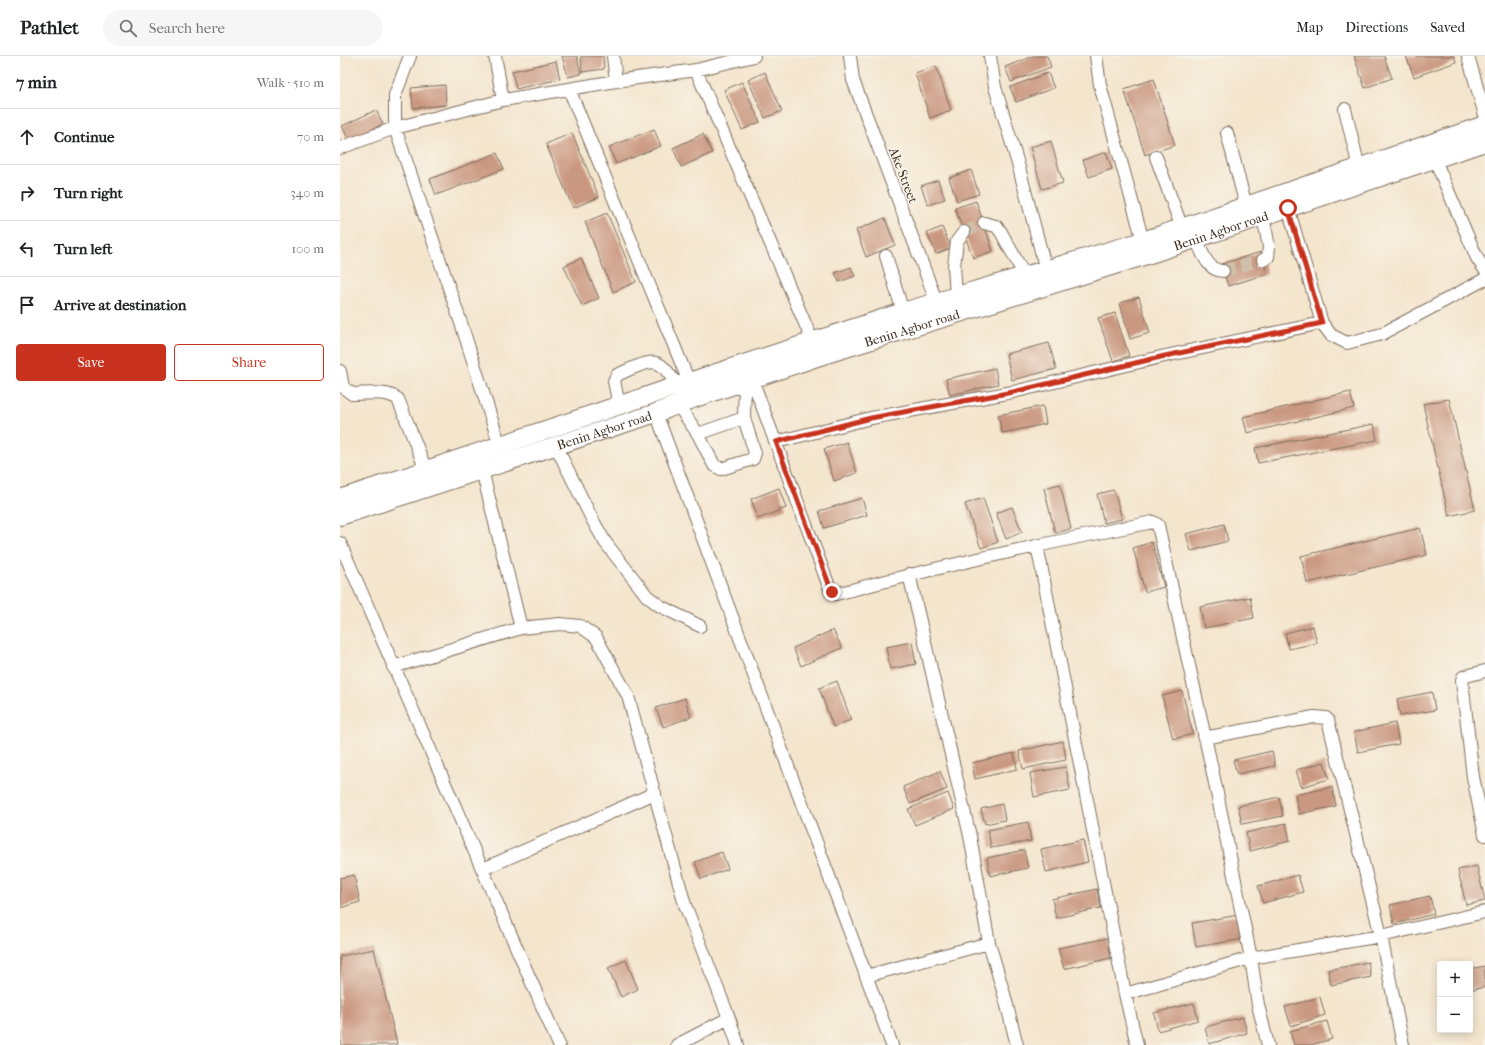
<!DOCTYPE html>
<meta charset="utf-8">
<style>
body{margin:0;font-family:"IM FELL French Canon",serif;background:#f6f6f6;color:#202124}
.controls{position:absolute;right:12px;bottom:12px;display:grid;overflow:hidden;border-radius:4px;box-shadow:0 2px 10px #0003}
.controls button{width:36px;height:36px;display:grid;place-items:center;padding:0;border:0;border-bottom:1px solid #e0e0e0;background:#fff;color:#202124;font:20px sans-serif}
.stop{position:absolute;width:12px;height:12px;margin:-9px;border:3px solid #c8321e;border-radius:50%;background:#fff}
.stop.end{background:#c8321e;border-color:#fff;box-shadow:0 1px 4px #0008}
.list{margin:0;padding:0;list-style:none}
h2{display:flex;justify-content:space-between;align-items:center;height:52px;margin:0;padding:0 16px;font-size:17px}
h2 small{font-size:13px;font-weight:400;color:#757577}
.list li{display:grid;grid-template-columns:26px 1fr auto;gap:12px;align-items:center;box-sizing:border-box;height:56px;padding:0 16px;border-top:1px solid #e0e0e0}
.list b{display:block;font-size:15px;white-space:nowrap}
.list em{font-size:13px;font-style:normal;color:#757577}
.actions{display:flex;gap:8px;padding:12px 16px}
.actions a{flex:1;padding:9px 0;border:1px solid #c8321e;border-radius:4px;text-align:center;font-size:14px;color:#c8321e}
.actions .main{background:#c8321e;color:#fff}
.icon{flex:none;width:22px;height:22px;fill:none;stroke:currentColor;stroke-width:2;stroke-linecap:round;stroke-linejoin:round}
.map{position:relative;flex:none;width:1145px;height:989px;overflow:hidden}
header{display:flex;align-items:center;gap:24px;box-sizing:border-box;height:56px;padding:0 20px;background:#fff;border-bottom:1px solid #e0e0e0}
header strong{font-size:19px}
nav{display:flex;gap:22px;margin-inline-start:auto;font-size:14px}
.search{width:280px;height:36px;background:#f6f6f6;display:flex;align-items:center;gap:10px;box-sizing:border-box;padding:0 14px;border-radius:22px;color:#757577;font-size:15px}
main{display:flex}
aside{flex:1;background:#fff}
.map>svg:first-child{display:block}
</style>
<header>
<strong>Pathlet</strong>
<div class="search"><svg class="icon" aria-label="search" viewBox="0 0 24 24"><circle cx="10" cy="10" r="6"/><path d="M15 15l6 6"/></svg>Search here</div>
<nav><a>Map</a><a>Directions</a><a>Saved</a></nav>
</header>
<main>
<aside>
<h2>7 min<small>Walk · 510 m</small></h2>
<ul class="list">
<li><svg class="icon" aria-label="ahead" viewBox="0 0 24 24"><path d="M12 20V5M6 11l6-6 6 6"/></svg><div><b>Continue</b></div><em>70 m</em></li>
<li><svg class="icon" aria-label="right" viewBox="0 0 24 24"><path d="M7 20v-9h11M14 6l5 5-5 5"/></svg><div><b>Turn right</b></div><em>340 m</em></li>
<li><svg class="icon" aria-label="left" viewBox="0 0 24 24"><path d="M17 20v-9H6M10 6l-5 5 5 5"/></svg><div><b>Turn left</b></div><em>100 m</em></li>
<li><svg class="icon" aria-label="arrive" viewBox="0 0 24 24"><path d="M6 21V4h12l-3 4 3 4H6"/></svg><div><b>Arrive at destination</b></div></li>
</ul>
<div class="actions"><a class="main">Save</a><a>Share</a></div>
</aside>
<div class="map">
<svg width="1145" height="989" viewBox="0 0 1145 989">
<rect width="100%" height="100%" fill="#f7f3e8"/>
<filter id="ink" filterUnits="userSpaceOnUse"><feTurbulence type="fractalNoise" baseFrequency=".025" numOctaves="2"/><feDisplacementMap in="SourceGraphic" scale="8" xChannelSelector="R" yChannelSelector="G"/><feConvolveMatrix kernelMatrix="1 2 1 2 8 2 1 2 1" color-interpolation-filters="sRGB"/></filter>
<filter id="wash" filterUnits="userSpaceOnUse"><feTurbulence type="fractalNoise" baseFrequency=".012" numOctaves="4" result="noise"/><feDisplacementMap in="SourceGraphic" scale="16" xChannelSelector="R" yChannelSelector="G"/><feGaussianBlur stdDeviation="0.9" result="paint"/><feColorMatrix in="noise" values="0 0 0 0 0 0 0 0 0 0 0 0 0 0 0 0 0 1.4 0 .05"/><feComposite in="paint" operator="in"/></filter>
<g filter="url(#wash)">
<rect width="100%" height="100%" fill="#f4e5cd"/>
<g id="blocks">
<path fill="#ca9880" d="M222,0H237L241,18L228,21Z
M241,0H263L264,13L242,16Z
M693,0H707L711,11L671,26L665,11Z
M1014,0H1044L1052,22L1025,32Z
M1066,0H1114L1116,6L1074,21Z
M216,5L220,23L176,33L172,15Z
M596,10L611,54L590,62L575,17Z
M425,16L442,55L425,62L408,24Z
M708,17L714,32L676,46L670,31Z
M814,23L835,89L805,99L784,33Z
M402,26L420,66L402,74L384,34Z
M105,29L106,49L73,52L71,32Z
M36,54L43,68L9,85L2,70Z
M314,73L321,90L276,108L269,91Z
M232,77L259,141L233,152L206,88Z
M363,78L372,97L341,111L333,92Z
M711,85L723,127L702,133L690,91Z
M766,96L772,113L749,121L743,104Z
M157,97L164,113L96,139L90,123Z
M631,114L639,138L617,145L609,122Z
M598,124L605,143L588,149L581,130Z
M636,145L653,195L633,202L615,152Z
M267,157L296,226L273,236L245,166Z
M545,162L555,189L526,201L516,174Z
M602,171L611,192L596,198L587,177Z
M921,196L927,218L888,230L881,208Z
M241,202L259,242L242,250L224,210Z
M511,211L515,220L499,226L495,217Z
M799,241L810,277L790,283L780,247Z
M775,257L789,300L773,305L758,262Z
M709,287L716,313L672,324L666,298Z
M655,312L658,328L610,339L606,323Z
M1010,336L1014,352L907,377L903,361Z
M1109,343L1135,454L1109,460L1083,348Z
M703,350L706,368L662,377L658,359Z
M1034,368L1037,384L918,407L915,392Z
M507,386L517,417L494,425L484,393Z
M720,428L731,473L715,477L704,432Z
M439,432L446,452L418,463L411,443Z
M774,434L782,463L764,467L757,438Z
M522,442L527,459L484,472L479,455Z
M643,442L658,486L641,492L625,448Z
M672,451L682,476L666,483L656,457Z
M884,468L888,485L851,495L846,478Z
M1080,472L1087,499L967,527L961,500Z
M812,486L824,531L805,536L793,492Z
M910,541L914,562L864,572L860,551Z
M973,570L977,587L949,593L945,577Z
M493,574L502,592L461,610L453,592Z
M572,586L576,608L550,613L546,591Z
M497,625L511,664L493,671L479,632Z
M842,635L853,678L833,683L822,640Z
M1092,636L1095,654L1060,660L1057,643Z
M345,642L351,661L323,671L316,652Z
M1055,667L1059,688L1018,696L1014,676Z
M723,685L726,704L683,713L679,695Z
M932,695L935,710L897,718L893,704Z
M674,697L677,713L635,723L632,707Z
M984,706L989,723L961,731L956,714Z
M726,711L730,734L694,741L690,717Z
M600,715L607,733L570,748L563,731Z
M992,731L996,750L959,758L955,739Z
M608,737L614,753L575,769L568,753Z
M939,741L943,760L902,768L898,750Z
M662,748L665,764L645,768L641,753Z
M688,766L691,785L651,792L648,774Z
M946,767L950,785L910,795L906,777Z
M743,784L748,806L706,816L701,793Z
M684,794L688,812L650,820L647,802Z
M382,796L388,813L361,823L355,806Z
M1137,810L1145,845L1126,849L1118,814Z
M14,819L20,846L0,852V822Z
M958,819L963,836L923,847L918,830Z
M757,833L761,852L716,862L712,843Z
M1090,840L1094,858L1054,868L1050,849Z
M899,859L903,883L856,891L852,867Z
M768,882L771,902L724,913L718,892Z
M34,893L57,988L50,989H2L0,982V900Z
M286,904L298,933L281,941L268,912Z
M1028,906L1031,921L991,929L988,914Z
M1145,910V931L1130,934V913Z
M980,941L985,959L951,970L945,951Z
M854,947L858,964L818,975L814,957Z
M903,961L907,977L869,988L865,971Z
M987,965L992,983L971,989H954L950,975Z"/>
</g>
</g>
<g filter="url(#ink)">
<use href="#blocks" fill-opacity="0" stroke="#7c6b5b" stroke-width="1"/>
<g fill="none" stroke-linecap="round" stroke-linejoin="round">
<path stroke="#cfc0aa" stroke-width="12" stroke-dasharray="12 6" stroke-linecap="butt" d="M624,176L644,167
M883,215L923,204"/>
<defs>
<path id="minor" d="M70,0L55,39V72L122,270L160,390
M155,0L163,44
M273,0L276,25
M510,0L513,24L597,247
M650,0L655,31L678,108L706,214
M756,0L760,29L803,185
M1128,0L1145,59
M356,14L473,286
M229,33L349,326
M1005,53L1019,112
M887,77L906,150
M0,92L55,72L163,44L276,25L356,14L414,0
M816,101L842,172
M1095,104L1137,202L1145,214
M948,152L982,267L991,279L1007,287L1042,278L1145,223
M923,160L929,191L928,201L923,204
M644,167L656,170L661,176L685,220
M856,183C862,195 867,215 883,215
M546,200L563,256
M616,240L614,210L617,185L624,176
M0,315L3,331L12,338C26,338 46,334 58,343L86,414
M412,323L490,533L492,536L496,538C601,510 706,487 813,466L818,469L872,713L911,902L918,949L928,989
M279,349L274,325L277,319C287,315 310,302 319,308C327,312 332,323 337,329
M338,349L358,378L404,362L405,325
M316,357L552,989
M358,378L374,409L381,413L413,403L415,397L404,362
M436,386L531,362L673,336L825,300L982,267
M216,390L252,463L265,486L307,540L320,550L360,570
M142,414L181,572
M0,487L219,989
M697,489L785,938L797,989
M569,518L630,780L649,887L664,938L677,989
M53,611L181,572L220,568L240,570L256,581L288,640L345,849L389,962
M1145,615L1126,620L1123,621L1122,624L1133,721L1145,779
M864,682L974,661L986,662L988,664L1041,880L1063,989
M143,813L315,737
M526,920L649,887
M785,938L911,902L1041,880L1145,856
M337,989L389,962L398,989"/>
<g id="highway">
<path d="M0,443L349,326L563,256L803,185L1145,69"/>
<path id="s1" d="M0,460L316,357L355,342L480,300L807,199L1145,86"/>
</g>
</defs>
<use href="#minor" stroke="#7c6b5b" stroke-width="14"/>
<use href="#highway" stroke="#7c6b5b" stroke-width="20"/>
<use href="#minor" stroke="#fff" stroke-width="12"/>
<use href="#highway" stroke="#fff" stroke-width="18"/>
</g>
</g>
<g fill="none" stroke-linecap="round" stroke-linejoin="round" filter="url(#ink)">
<path stroke="#c8321e" stroke-width="5" d="M492,536L436,386L531,362L673,336L825,300L982,267L948,152"/>
</g>
<g text-anchor="middle" stroke-width="3.5" stroke-linejoin="round" paint-order="stroke">
<g font-size="13" fill="#3b2a1e" stroke="#f7f3e8">
<text transform="translate(564 119) rotate(69)" y="5">Ake Street</text>
<text dy="5" stroke="none"><textPath href="#s1" startOffset="926">Benin Agbor road</textPath></text>
<text dy="5" stroke="none"><textPath href="#s1" startOffset="602">Benin Agbor road</textPath></text>
<text dy="5" stroke="none"><textPath href="#s1" startOffset="278">Benin Agbor road</textPath></text>
</g>
</g>
</svg>
<div class="controls">
<button>+</button>
<button>−</button>
</div>
<div class="stop" style="left:948px;top:152px"></div>
<div class="stop end" style="left:492px;top:536px"></div>
</div>
</main>
